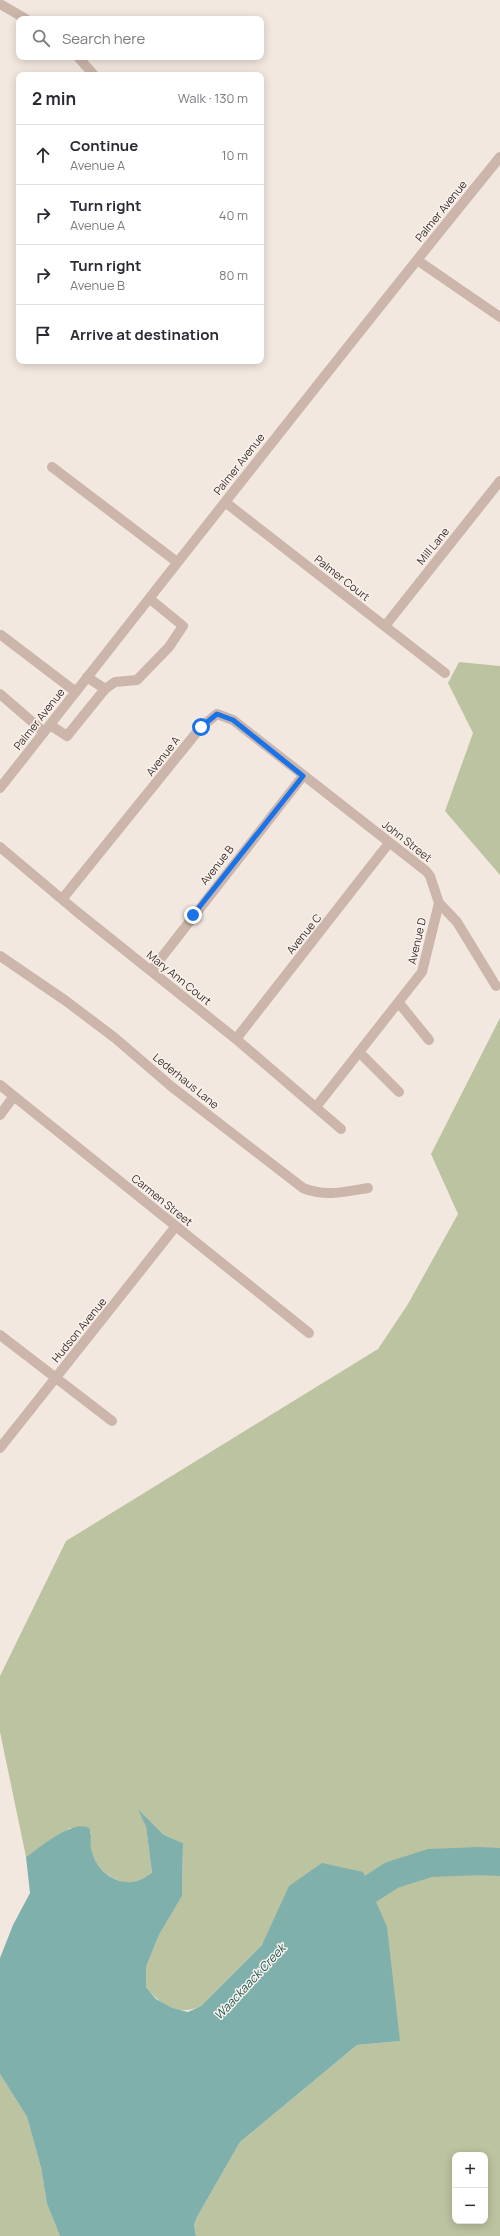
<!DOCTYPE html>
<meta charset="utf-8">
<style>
body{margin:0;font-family:Manrope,sans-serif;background:#f2f2f3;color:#2b2b33}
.controls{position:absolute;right:12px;bottom:12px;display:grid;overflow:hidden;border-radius:8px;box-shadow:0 2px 10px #0003}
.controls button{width:36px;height:36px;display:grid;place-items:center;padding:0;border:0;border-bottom:1px solid #e1e1e2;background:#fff;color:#2b2b33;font:20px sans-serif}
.stop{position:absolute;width:12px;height:12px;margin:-9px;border:3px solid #1a73e8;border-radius:50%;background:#fff}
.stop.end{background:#1a73e8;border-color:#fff;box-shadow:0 1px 4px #0008}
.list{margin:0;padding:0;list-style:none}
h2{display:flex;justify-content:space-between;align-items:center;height:52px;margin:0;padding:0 16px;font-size:17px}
h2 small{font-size:13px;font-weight:400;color:#7c7c81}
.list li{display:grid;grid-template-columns:26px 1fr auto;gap:12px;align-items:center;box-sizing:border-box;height:60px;padding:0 16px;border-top:1px solid #e1e1e2}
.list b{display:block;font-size:15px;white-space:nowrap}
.list p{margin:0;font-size:13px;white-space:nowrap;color:#7c7c81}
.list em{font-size:13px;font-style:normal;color:#7c7c81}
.icon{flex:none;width:22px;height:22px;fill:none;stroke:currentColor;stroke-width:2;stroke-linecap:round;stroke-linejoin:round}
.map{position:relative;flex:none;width:500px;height:2236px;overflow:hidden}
.search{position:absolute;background:#fff;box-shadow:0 2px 10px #0003;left:16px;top:16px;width:248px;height:44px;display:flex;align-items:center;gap:10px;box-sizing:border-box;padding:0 14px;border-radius:8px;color:#7c7c81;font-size:15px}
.panel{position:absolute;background:#fff;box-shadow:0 2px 10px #0003;left:16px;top:72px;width:248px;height:292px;border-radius:8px}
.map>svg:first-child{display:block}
</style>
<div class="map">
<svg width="500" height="2236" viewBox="0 0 500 2236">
<rect width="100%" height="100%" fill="#f3e8e0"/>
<path fill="#bcc3a0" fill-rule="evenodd" d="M459,662L500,666V875L445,811L473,733L448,683Z
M500,1018V2236H196L194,2225L197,2217L240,2142L357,2045L400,2041L267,1937L262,1945L201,2006C177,2017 162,2006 146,1987V1967L159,1935L182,1896L183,1843L164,1835L139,1810L146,1827L152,1871C150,1874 147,1878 143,1880C123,1890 96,1872 91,1851C90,1846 91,1838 91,1832L70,1828L26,1857L0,1732V1676L66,1541L378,1349L408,1304L458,1214L431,1154ZM455,2155H485V2221H455Z
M0,2074L27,2117L41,2168L47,2204L60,2236H0Z"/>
<path fill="#7fb0ac" d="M138,1809L164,1835L183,1843L182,1896L159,1935L146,1967V1987L156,1999L172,2008L188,2012L201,2006L262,1945L289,1886L322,1863L363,1872L387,1927L400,2041L357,2045L240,2142L197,2217L194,2225L196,2236H60L47,2204L41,2168L27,2117L0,2074V1958L13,1925L30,1893L26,1857C40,1848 72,1819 89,1828C93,1836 89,1844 92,1852C99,1879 132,1893 152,1872L146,1827Z"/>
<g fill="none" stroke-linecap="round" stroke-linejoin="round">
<path stroke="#7fb0ac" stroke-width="28" d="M336,1904L358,1897L392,1875L430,1863L479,1861L500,1862"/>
<path stroke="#ccb6ac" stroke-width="10" d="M0,4L26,19
M78,57L94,75
M417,260L500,317
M52,467L177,562
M225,502L445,673
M385,626L500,481
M1,635L76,692
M87,677L105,689
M0,694L44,732
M50,725L67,736L105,689L115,682L137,680L169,647L183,626L150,599
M0,788C166,578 331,365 500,157
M0,847L76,911L236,1039L341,1129
M63,898L201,727L217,714L233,720L426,871L430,876L439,903L457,922L496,986
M0,956L66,1001L115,1038L172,1087L303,1188C325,1197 345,1192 368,1188
M151,971L303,776
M399,1003L429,1040
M236,1039L389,843
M360,1053L399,1092
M0,1085L309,1333
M316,1107L422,972L439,903
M0,1115L14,1096
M0,1335L112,1421
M0,1448L176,1226"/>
</g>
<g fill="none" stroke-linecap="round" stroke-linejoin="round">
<path stroke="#1a73e8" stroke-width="5" d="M193,915L303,776L233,720L217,714L201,727"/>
</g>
<g text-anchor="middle" stroke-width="3" stroke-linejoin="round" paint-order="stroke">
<g font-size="11" fill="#3a2d2b" stroke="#faf2ed">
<text transform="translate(441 211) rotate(-51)" y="4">Palmer Avenue</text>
<text transform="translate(239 464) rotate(-52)" y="4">Palmer Avenue</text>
<text transform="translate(433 546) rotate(-51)" y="4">Mill Lane</text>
<text transform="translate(342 578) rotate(38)" y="4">Palmer Court</text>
<text transform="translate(39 719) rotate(-52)" y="4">Palmer Avenue</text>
<text transform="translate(163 756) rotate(-52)" y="4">Avenue A</text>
<text transform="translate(407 841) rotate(38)" y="4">John Street</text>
<text transform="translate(217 865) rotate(-52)" y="4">Avenue B</text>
<text transform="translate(304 934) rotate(-51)" y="4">Avenue C</text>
<text transform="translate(417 941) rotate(-77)" y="4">Avenue D</text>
<text transform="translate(179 978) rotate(39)" y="4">Mary Ann Court</text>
<text transform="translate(186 1081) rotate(39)" y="4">Lederhaus Lane</text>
<text transform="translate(162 1200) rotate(39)" y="4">Carmen Street</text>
<text transform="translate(79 1330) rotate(-51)" y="4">Hudson Avenue</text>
</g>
<g font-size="12" font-style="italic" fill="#205c57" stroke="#faf2ed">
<text transform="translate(250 1982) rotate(-47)" y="4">Waackaack Creek</text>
</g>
</g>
</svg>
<div class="controls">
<button>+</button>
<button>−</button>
</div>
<div class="stop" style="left:201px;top:727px"></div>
<div class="stop end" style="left:193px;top:915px"></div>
<div class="search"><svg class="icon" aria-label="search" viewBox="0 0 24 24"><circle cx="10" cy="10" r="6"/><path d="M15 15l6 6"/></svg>Search here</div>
<section class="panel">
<h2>2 min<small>Walk · 130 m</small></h2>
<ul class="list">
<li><svg class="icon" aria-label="ahead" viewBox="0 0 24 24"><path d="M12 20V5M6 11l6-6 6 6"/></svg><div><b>Continue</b><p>Avenue A</p></div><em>10 m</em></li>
<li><svg class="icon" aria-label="right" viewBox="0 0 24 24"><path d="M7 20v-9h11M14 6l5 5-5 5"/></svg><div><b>Turn right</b><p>Avenue A</p></div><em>40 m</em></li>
<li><svg class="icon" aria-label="right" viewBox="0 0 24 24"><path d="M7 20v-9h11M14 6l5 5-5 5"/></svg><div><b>Turn right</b><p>Avenue B</p></div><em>80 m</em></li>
<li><svg class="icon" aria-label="arrive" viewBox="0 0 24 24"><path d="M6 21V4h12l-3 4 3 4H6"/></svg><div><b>Arrive at destination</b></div></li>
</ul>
</section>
</div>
